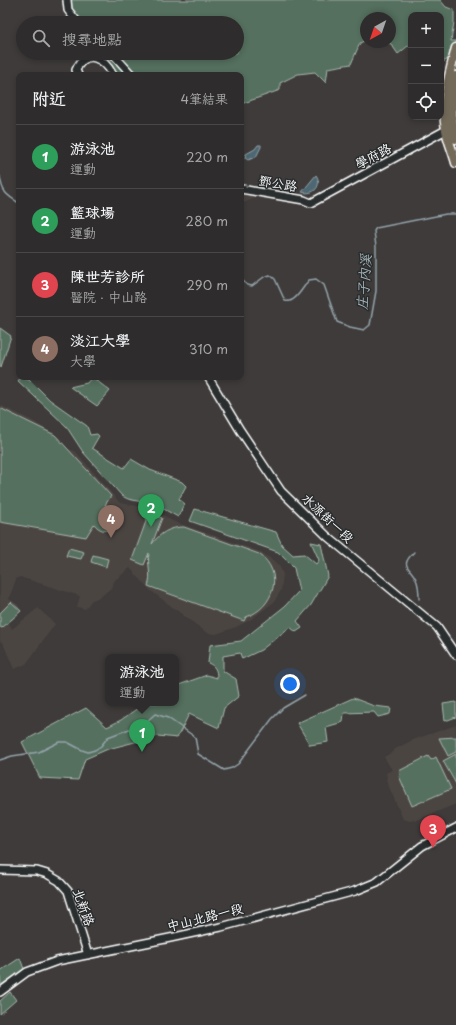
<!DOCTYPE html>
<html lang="zh-TW">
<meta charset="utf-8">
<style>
body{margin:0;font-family:"Playpen Sans","LXGW WenKai TC",sans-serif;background:#3a3838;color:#f1f3f6}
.controls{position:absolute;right:12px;top:12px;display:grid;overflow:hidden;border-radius:8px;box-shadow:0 2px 6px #0003}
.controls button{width:36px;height:36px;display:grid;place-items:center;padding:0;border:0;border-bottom:1px solid #494848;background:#2e2c2c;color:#f1f3f6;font:20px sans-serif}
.compass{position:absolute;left:360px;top:12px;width:36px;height:36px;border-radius:50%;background:#2e2c2c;box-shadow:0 2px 6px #0003;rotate:220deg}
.you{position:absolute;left:290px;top:684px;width:14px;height:14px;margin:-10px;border:3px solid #fff;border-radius:50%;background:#1a73e8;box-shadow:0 0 0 6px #1a73e833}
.badge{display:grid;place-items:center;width:26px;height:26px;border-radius:50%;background:#ffd166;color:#fff;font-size:13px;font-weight:700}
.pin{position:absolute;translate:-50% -33px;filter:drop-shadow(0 1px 2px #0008)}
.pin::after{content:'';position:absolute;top:21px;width:14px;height:12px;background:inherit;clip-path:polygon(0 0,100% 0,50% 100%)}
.popup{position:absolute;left:105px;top:654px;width:74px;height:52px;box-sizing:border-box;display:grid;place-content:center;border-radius:8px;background:#2e2c2c;filter:drop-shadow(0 1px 3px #0005);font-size:13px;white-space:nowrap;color:#a7a7a9}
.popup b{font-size:15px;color:#f1f3f6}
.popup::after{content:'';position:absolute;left:50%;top:100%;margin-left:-8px;border:8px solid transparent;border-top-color:#2e2c2c}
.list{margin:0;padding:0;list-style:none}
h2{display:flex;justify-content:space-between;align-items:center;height:52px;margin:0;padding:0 16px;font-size:17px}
h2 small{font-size:13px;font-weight:400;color:#a7a7a9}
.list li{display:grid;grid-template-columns:26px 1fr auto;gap:12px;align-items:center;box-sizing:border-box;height:64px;padding:0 16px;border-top:1px solid #494848}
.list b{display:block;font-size:15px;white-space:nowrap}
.list p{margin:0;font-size:13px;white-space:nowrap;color:#a7a7a9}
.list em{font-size:13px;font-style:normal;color:#a7a7a9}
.icon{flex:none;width:22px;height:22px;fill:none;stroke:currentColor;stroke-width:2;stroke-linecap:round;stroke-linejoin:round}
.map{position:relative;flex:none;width:456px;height:1025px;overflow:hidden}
.search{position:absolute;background:#2e2c2c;box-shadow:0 2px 6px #0003;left:16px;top:16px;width:228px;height:44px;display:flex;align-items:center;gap:10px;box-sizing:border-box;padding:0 14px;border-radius:22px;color:#a7a7a9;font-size:15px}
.panel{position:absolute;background:#2e2c2c;box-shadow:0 2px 6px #0003;left:16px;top:72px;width:228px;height:308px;border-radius:8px}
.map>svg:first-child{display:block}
</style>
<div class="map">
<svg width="456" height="1025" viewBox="0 0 456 1025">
<rect width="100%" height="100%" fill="#3e3b3a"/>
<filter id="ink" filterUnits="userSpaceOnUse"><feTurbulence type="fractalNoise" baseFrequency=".025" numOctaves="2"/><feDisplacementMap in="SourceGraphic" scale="8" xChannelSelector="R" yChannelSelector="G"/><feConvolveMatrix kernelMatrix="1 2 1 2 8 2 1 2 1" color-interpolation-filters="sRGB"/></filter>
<g filter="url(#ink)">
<path fill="#4c4543" d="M241,191L262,195L241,204Z
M0,405L31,420L59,437L62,443L68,449L75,451L120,503L154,509L172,521L261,552L274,561L280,567L283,575L281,590L274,602L250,620L236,627L216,634L207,633L151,591L130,568L115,580L111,588L100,597L92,600L85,609L77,607L80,596L20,577L16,579L9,599L18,605L22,611L9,623L12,629L38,608L55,624L26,664L14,669L3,643L0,641Z
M456,725V804L414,821L413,819L410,821L403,819L386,780L387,777L386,773L392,770L384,757L391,753L395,749L413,740Z"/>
<path fill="#55705f" stroke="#aab8af" d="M70,0H440L446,7L454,10V22L451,41H456V43L452,59H448L441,63V15H411V47L408,46L398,54L391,44L385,42H390V18H366V40L360,43L351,64L328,68L326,83L315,72L298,74L280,83V90L241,104V75H112C101,55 102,53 79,56L83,53H237V23H83L71,8Z
M0,328L11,336L1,367L0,365Z
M21,377L29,379L50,400L87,426L90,435L97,434L99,436L92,448L124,468L131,459L150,470L182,482L186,486L179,499L185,504L178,517L153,503L142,502L128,499L122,496L83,452L66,426L18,381Z
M92,377L110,391L97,406L70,387L87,383Z
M0,408L55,435L111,496L105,505C131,512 110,544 94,524L86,537L0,522Z
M195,509L276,532L282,545L293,555L304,554L316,564L319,560L311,542L321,544L328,576L311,605L297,621L302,628L296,632L290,627L261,650L242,659L240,653L223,656V671L236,679L239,696L224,708L219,728L189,714L177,738L158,736L108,749L85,759L78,780L40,778L22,742L86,708L107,727L121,720L145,703H176V686L207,675L217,678C217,670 215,666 208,663L210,645L241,641L285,606L299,591L294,568L278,552L190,521Z
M149,513L162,518L152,544C160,533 170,527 184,527L259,554C285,572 274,608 246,617L244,621L148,586C152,575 147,565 149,553L144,565L132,560Z
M69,548L84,552L81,559L66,556Z
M93,555L108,559L106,567L91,562Z
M11,602L21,611L2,628L0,627V613Z
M353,698L374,706L391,708L390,714L378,717L374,712L344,713L343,722L326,727L328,742L310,745L297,723Z
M456,702V717L445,721L443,704Z
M456,737V752L448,756L439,738Z
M456,754V784L443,761Z
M428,756L431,760L436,757L451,789L412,806L399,776L400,775L399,771Z
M20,958L24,969L1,985L0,971Z
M10,992L16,1000L0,1014V1001Z"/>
<path fill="#4e6873" stroke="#95a4ab" d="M258,145H261V147L256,157L248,160L245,158L246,154L255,149Z
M316,175C323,185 314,196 302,192Z"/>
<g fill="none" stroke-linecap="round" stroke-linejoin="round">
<path stroke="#95a4ab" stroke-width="1.5" d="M0,176C2,192 6,195 19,203
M241,279L247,285L252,286L264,277L270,275L275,279L285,301C295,304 303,287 309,280L316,279L324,285L337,322L350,327L364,330L370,325L376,291V247L374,231L376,228L446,214H456
M414,552C399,567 410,566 416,579C419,586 419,592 419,599
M0,760L12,756L39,752L59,742H67L82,750L88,752L95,750L101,746L108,737L145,723L155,714L168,718L195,737L198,754L224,770L232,768L238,764L272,719L283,708L305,695"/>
<defs>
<path id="secondary" d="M67,0L68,10L78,23
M112,53L132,75
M78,75L76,70C86,48 104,58 113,75
M241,189L304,200L311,203L446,130
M208,377L240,430L281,491L328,537L437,627L456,655
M0,870L37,871L47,874L59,881L68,891L88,955
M0,992L27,972L57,961L170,938L221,927L355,891L377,882L422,846L456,828"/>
<path id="primary" d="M456,48C449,75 441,103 446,130C448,141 453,152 456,163
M456,76C451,98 450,117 456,139"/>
</defs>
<use href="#secondary" stroke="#fff" stroke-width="10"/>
<use href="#primary" stroke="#fff" stroke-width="11"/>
<use href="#secondary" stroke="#2a2d2e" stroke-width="7"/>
<use href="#primary" stroke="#736b5a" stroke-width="8"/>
</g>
</g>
<g text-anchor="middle" stroke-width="3" stroke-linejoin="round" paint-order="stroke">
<g font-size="13" fill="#fff" stroke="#2a2d2e">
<text transform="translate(373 156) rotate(-28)" y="5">學府路</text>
<text transform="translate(278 183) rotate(10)" y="5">鄧公路</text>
<text transform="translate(328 518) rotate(43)" y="5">水源街一段</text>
<text transform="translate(84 907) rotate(70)" y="5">北新路</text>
<text transform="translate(205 917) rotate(-14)" y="5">中山北路一段</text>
</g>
<g font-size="14" font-style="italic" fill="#a6b4b9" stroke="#2a2d2e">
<text transform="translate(364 282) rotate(-86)" y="5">庄子內溪</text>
</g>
</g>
</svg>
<div class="controls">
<button>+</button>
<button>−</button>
<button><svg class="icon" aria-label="locate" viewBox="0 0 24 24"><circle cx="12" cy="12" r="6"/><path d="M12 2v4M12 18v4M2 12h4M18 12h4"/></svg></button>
</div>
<svg class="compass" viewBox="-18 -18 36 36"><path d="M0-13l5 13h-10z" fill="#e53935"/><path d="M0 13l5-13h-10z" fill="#a7a7a9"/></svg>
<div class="you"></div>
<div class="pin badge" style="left:142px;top:752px;background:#2e9e5b">1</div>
<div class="popup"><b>游泳池</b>運動</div>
<div class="pin badge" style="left:151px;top:527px;background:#2e9e5b">2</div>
<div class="pin badge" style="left:433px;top:848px;background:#e0444e">3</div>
<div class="pin badge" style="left:111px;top:538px;background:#8d6e63">4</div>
<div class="search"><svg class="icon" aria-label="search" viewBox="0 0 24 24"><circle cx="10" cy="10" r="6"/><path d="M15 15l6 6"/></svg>搜尋地點</div>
<section class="panel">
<h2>附近<small>4筆結果</small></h2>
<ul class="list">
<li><span class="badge" style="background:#2e9e5b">1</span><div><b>游泳池</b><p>運動</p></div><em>220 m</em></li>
<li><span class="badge" style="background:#2e9e5b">2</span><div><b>籃球場</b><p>運動</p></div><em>280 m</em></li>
<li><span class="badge" style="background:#e0444e">3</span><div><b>陳世芳診所</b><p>醫院 · 中山路</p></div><em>290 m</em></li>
<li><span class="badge" style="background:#8d6e63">4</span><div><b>淡江大學</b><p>大學</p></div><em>310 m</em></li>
</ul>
</section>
</div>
